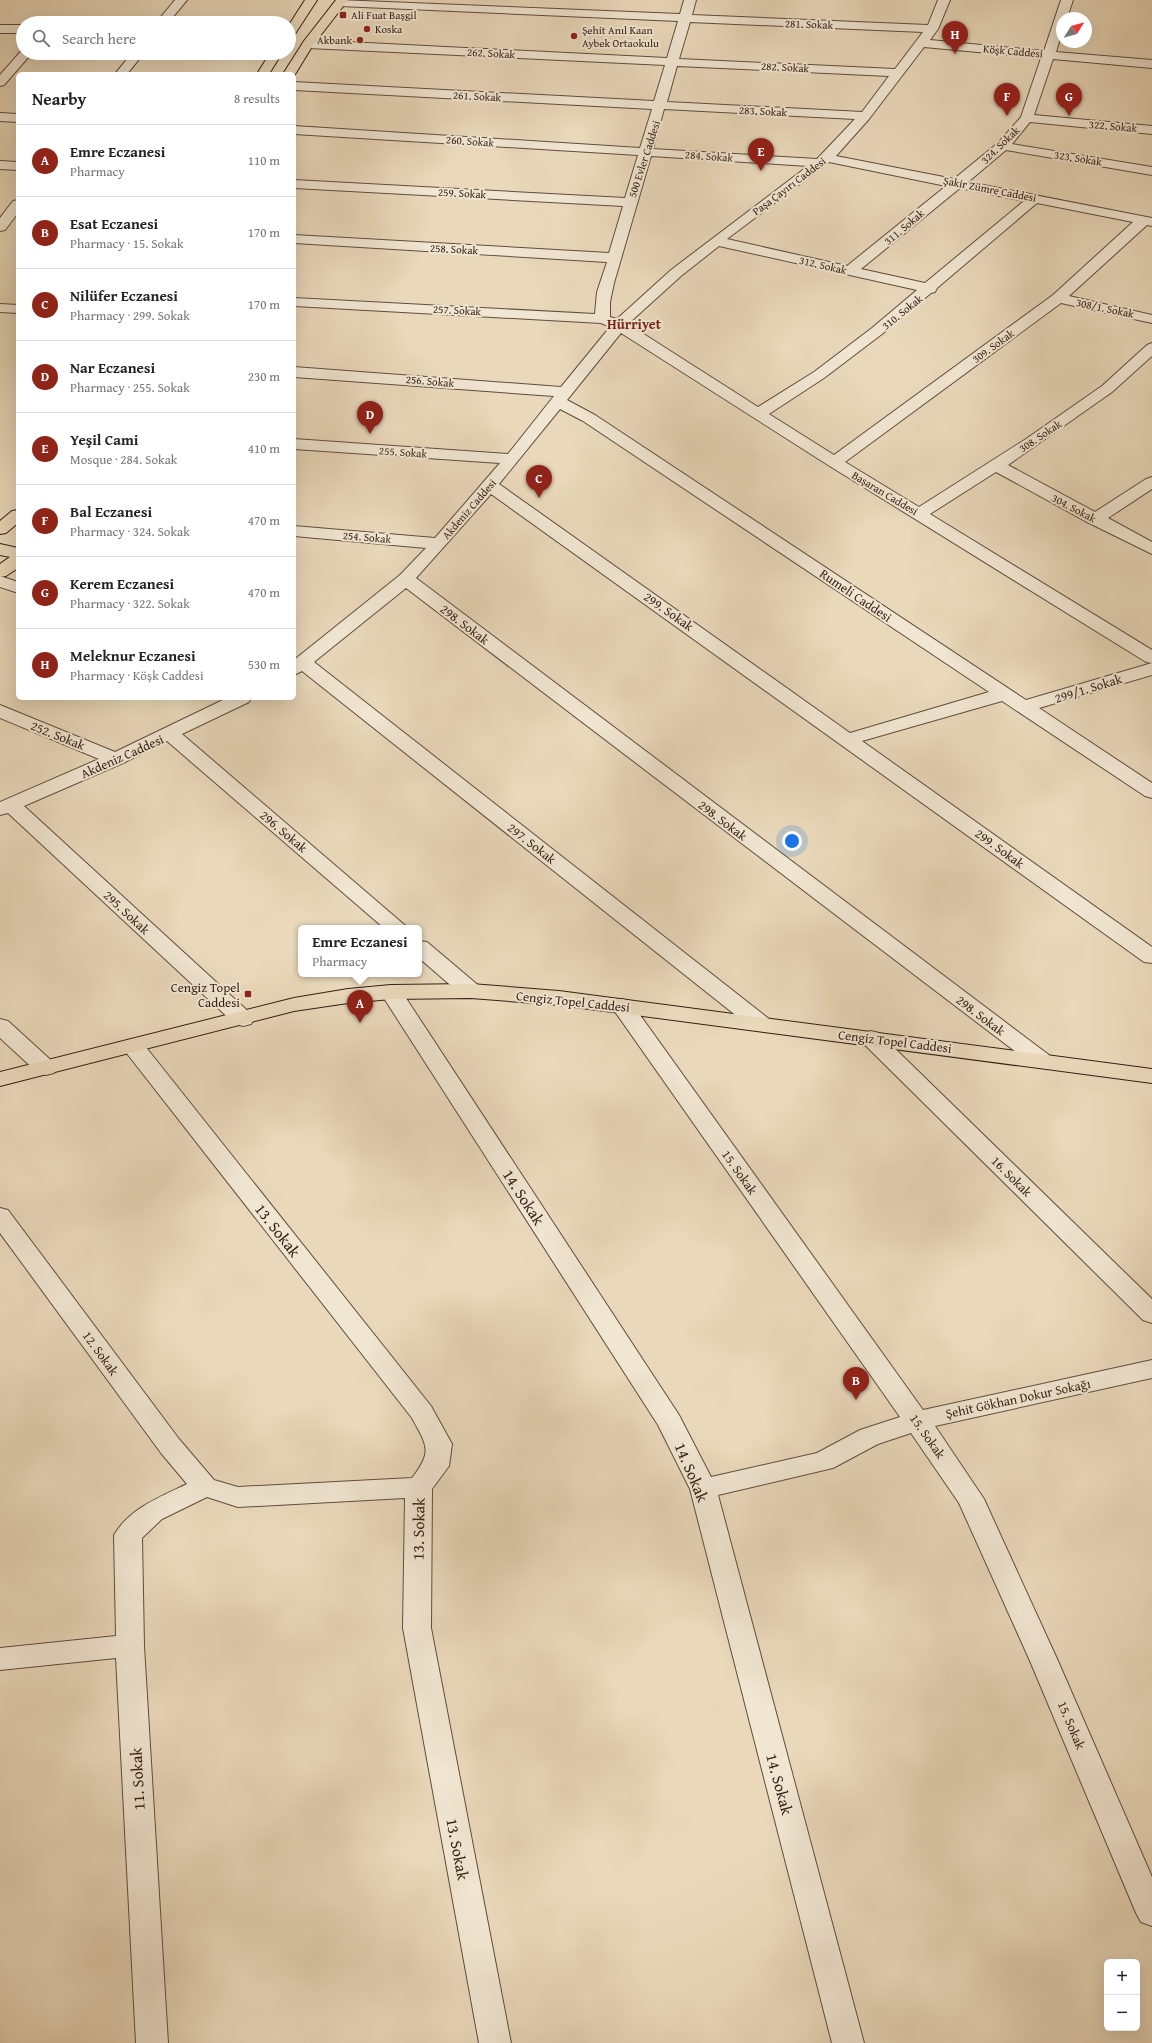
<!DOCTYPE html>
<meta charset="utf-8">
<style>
body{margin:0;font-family:"Gentium Book Plus",serif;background:#f6f6f6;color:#222}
.controls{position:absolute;right:12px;bottom:12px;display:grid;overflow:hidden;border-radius:6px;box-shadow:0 4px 16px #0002}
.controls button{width:36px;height:36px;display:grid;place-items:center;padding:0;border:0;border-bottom:1px solid #e0e0e0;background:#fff;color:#222;font:20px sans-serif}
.compass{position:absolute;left:1056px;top:12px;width:36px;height:36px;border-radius:50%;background:#fff;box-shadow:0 4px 16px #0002;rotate:53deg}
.you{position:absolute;left:792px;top:841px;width:14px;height:14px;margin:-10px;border:3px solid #fff;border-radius:50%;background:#1a73e8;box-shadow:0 0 0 6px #1a73e833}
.badge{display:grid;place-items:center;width:26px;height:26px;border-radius:50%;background:#8f2418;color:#fff;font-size:13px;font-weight:700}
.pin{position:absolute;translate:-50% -33px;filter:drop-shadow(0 1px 2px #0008)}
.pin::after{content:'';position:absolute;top:21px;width:14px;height:12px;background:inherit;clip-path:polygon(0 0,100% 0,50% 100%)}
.popup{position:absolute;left:298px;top:925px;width:124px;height:52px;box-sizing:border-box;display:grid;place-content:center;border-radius:6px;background:#fff;filter:drop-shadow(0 1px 3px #0005);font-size:13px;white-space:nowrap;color:#767676}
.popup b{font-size:15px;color:#222}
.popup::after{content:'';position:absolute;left:50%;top:100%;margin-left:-8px;border:8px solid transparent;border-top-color:#fff}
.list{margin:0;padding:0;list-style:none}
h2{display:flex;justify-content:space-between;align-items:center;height:52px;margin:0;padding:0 16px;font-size:17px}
h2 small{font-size:13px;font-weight:400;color:#767676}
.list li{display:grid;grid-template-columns:26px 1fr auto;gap:12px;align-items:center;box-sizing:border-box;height:72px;padding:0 16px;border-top:1px solid #e0e0e0}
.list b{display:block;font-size:15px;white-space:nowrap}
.list p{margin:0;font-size:13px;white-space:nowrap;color:#767676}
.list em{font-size:13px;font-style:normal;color:#767676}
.icon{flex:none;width:22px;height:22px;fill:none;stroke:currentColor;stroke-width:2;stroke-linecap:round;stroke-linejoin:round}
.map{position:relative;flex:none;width:1152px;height:2043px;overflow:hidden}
.search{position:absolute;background:#fff;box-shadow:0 4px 16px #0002;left:16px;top:16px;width:280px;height:44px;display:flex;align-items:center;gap:10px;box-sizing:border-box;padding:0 14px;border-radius:22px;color:#767676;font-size:15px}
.panel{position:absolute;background:#fff;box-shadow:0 4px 16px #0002;left:16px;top:72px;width:280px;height:628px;border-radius:6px}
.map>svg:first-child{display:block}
</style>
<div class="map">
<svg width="1152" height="2043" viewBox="0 0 1152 2043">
<rect width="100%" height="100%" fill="#e9d8ba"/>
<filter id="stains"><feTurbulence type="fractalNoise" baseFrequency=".005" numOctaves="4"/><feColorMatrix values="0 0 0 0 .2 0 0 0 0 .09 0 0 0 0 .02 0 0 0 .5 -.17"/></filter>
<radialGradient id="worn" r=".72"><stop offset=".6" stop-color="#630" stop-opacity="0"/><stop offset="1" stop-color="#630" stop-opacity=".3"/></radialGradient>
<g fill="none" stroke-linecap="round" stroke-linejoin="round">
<defs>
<path id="minor" d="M175,0H187L168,23H156Z
M338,0L680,14L684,0H696L692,15L928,25L938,0H950L938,29L930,40L1044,51L1061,0H1073L1067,18H1062V32L1056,52L1152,60V68L1053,59L1034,115L1152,126V134L1030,122L1012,144L1152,167V175L1006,150L968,182L1152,218V226L1147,225L1069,296L1152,315V323L1061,303L845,462L919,507L1026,439L1102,386L1147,345L1152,343V356L1112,392L1008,465L1095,512L1146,479L1152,477V489L1108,518L1152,542V554L1089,523L996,472L930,514L1152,650V663L1146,662L828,465L621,333L567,400L595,415L1026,700L1152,663V675L1039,708L1152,783V798L1145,796L1002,701L862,741L1152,947V963L1144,962L491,494L416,578L1049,1055L1052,1060L1049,1065L1041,1067L1033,1065L406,588L314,662L769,1019L772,1024L769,1029L761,1031L753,1029L302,671L294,675V660L400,575L426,548L294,536V526L435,538L500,463L294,449V439L508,454L554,396L294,377V367L561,387L610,327L601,323L294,306V298L595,314L597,292L607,262L294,243V235L609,253L623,206L294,188V180L625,198L638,155L294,134V126L640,148L652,109L294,90V82L654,101L665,65L308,48L302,44L308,40L667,58L678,21L340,6L334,3ZM690,22L923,32L895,69L679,59ZM924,47L1041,58L1021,117L998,143L954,179L836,156L869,119ZM677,66L889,76L862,112L667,102ZM664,109L855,119L817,159L653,149ZM651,156L808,166L671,270L617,319L610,317V302L614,283ZM829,162L946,186L847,266L727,239ZM960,188L1024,201L925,283L861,269ZM1037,203L1133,222L1053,295L834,455L769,414L824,378L882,334L931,293L935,292L937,288ZM719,246L917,290L872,328L814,372L758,407L628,324L681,276ZM560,409L583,421L989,692L850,733L499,484Z
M0,25H23V33H0Z
M22,50L23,53H32L4,85L0,86V75Z
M132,53H144L127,74H115Z
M0,113L18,114V122L0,121Z
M0,161L18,162V170L0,169Z
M18,200V213L5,230L0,231V218L13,201Z
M0,304L18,305V313L0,312Z
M0,576L18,582V593L0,587Z
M227,698H251L249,702L182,734L408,928H384L167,741L123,763L24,806L251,1014L254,1019L251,1024L243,1026L235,1024L8,813L0,815V802L99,759L0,718V705L115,752Z
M419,941L427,942L479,986L482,991L479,996L471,998L463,996L419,958Z
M391,985L399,987L402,992L679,1415L711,1477L817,1453L860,1430L900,1417L611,1006L614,1001L622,999L630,1001L923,1410L1152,1360V1378L935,1426L984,1499L1058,1661L1152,1877V1926L1141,1922L1136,1913L1030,1661L959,1503L911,1433L878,1444L833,1468L718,1495L864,2043H832L690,1489L658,1425L380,992L383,987Z
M0,1019L8,1021L54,1063L57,1068L54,1073L46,1075L38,1073L0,1038Z
M871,1031L879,1033L1152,1299V1323L1143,1320L863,1043L860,1038L863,1033Z
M133,1039L141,1041L431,1406L452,1444L449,1466L432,1489L431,1628L511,2043H479L403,1628L405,1498L238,1507L207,1497L162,1519L142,1538L144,1646L168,2043H136L116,1658L0,1670V1648L116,1636L114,1535C130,1508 160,1497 187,1484L161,1453L0,1233V1208L8,1210L179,1439L214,1480L238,1487L412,1478C433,1451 427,1446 412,1418L125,1051L122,1046L125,1041Z"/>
<path id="major" d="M305,0H317L293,37L289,38V25Z
M336,0H348L313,45L294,76V74H283L304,41Z
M270,53H282L269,74H257Z
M18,510V523L6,533L0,534V521L12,511Z
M0,544L18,548V568L6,576L0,577V564L10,557L0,555Z
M471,984L559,991L1152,1069V1083L559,1005L471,998L391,999L348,1003L294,1011L0,1086V1072L294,998L348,989L391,985Z"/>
</defs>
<use href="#minor" stroke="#604d3e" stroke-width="2"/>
<use href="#major" stroke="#321f14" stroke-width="2"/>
<use href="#minor" fill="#f1e6d2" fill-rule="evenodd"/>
<use href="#major" fill="#e9d8ba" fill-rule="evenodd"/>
</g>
<g fill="#8f2418" stroke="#f1e6d2" stroke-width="1.5">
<rect x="339" y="11" width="8" height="8" rx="2"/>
<circle cx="367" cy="29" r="4"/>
<circle cx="574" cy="36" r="4"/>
<circle cx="360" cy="40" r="4"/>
<rect x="244" y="990" width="8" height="8" rx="2"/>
</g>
<g text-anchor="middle" stroke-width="4" stroke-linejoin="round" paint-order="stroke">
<g font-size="11" fill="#321f14" stroke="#f1e6d2" text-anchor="start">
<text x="351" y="19">Ali Fuat Başgil</text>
<text x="375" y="33">Koska</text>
<text x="582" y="34">Şehit Anıl Kaan<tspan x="582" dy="13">Aybek Ortaokulu</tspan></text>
<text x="352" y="44" text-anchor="end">Akbank</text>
</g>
<g font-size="11" fill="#321f14" stroke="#f1e6d2">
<text transform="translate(809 24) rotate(2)" y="4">281. Sokak</text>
<text transform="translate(1013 51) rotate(5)" y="4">Köşk Caddesi</text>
<text transform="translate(491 53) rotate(3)" y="4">262. Sokak</text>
<text transform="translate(785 67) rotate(3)" y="4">282. Sokak</text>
<text transform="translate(477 96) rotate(3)" y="4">261. Sokak</text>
<text transform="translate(763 111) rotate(3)" y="4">283. Sokak</text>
<text transform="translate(1113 126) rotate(5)" y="4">322. Sokak</text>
<text transform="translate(470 141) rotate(4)" y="4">260. Sokak</text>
<text transform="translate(1000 145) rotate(-44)" y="4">324. Sokak</text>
<text transform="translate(709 156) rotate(4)" y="4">284. Sokak</text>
<text transform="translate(1078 158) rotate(9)" y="4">323. Sokak</text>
<text transform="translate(644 159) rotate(-72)" y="4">500 Evler Caddesi</text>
<text transform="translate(789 186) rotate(-37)" y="4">Paşa Çayırı Caddesi</text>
<text transform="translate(990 189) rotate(11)" y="4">Şakir Zümre Caddesi</text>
<text transform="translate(462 193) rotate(3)" y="4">259. Sokak</text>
<text transform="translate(904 227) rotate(-40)" y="4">311. Sokak</text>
<text transform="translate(454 249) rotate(3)" y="4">258. Sokak</text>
<text transform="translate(823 265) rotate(13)" y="4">312. Sokak</text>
<text transform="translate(1105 308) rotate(12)" y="4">308/1. Sokak</text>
<text transform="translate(457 310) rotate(3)" y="4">257. Sokak</text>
<text transform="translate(902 312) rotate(-39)" y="4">310. Sokak</text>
<text transform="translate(993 346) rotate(-36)" y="4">309. Sokak</text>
<text transform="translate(430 381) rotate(5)" y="4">256. Sokak</text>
<text transform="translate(1040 436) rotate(-34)" y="4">308. Sokak</text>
<text transform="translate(403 452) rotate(4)" y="4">255. Sokak</text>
<text transform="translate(885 493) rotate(31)" y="4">Başaran Caddesi</text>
<text transform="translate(1074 508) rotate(28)" y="4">304. Sokak</text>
<text transform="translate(469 509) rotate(-49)" y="4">Akdeniz Caddesi</text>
<text transform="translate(367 537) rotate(5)" y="4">254. Sokak</text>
</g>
<g font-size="13" fill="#321f14" stroke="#f1e6d2">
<text transform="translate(856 595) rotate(34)" y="5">Rumeli Caddesi</text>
<text transform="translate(669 611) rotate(35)" y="5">299. Sokak</text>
<text transform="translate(465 624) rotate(37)" y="5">298. Sokak</text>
<text transform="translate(1088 688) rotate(-17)" y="5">299/1. Sokak</text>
<text transform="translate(58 735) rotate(22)" y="5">252. Sokak</text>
<text transform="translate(122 756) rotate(-24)" y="5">Akdeniz Caddesi</text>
<text transform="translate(723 820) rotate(37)" y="5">298. Sokak</text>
<text transform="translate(284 831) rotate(40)" y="5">296. Sokak</text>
<text transform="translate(532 843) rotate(38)" y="5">297. Sokak</text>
<text transform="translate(1000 848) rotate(36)" y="5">299. Sokak</text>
<text transform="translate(127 912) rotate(43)" y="5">295. Sokak</text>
<text transform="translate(573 1001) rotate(6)" y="5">Cengiz Topel Caddesi</text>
<text transform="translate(981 1015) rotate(37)" y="5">298. Sokak</text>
<text transform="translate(895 1041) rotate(7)" y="5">Cengiz Topel Caddesi</text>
<text transform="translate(740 1172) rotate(55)" y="5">15. Sokak</text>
<text transform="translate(1012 1176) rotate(45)" y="5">16. Sokak</text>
<text transform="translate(101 1353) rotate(54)" y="5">12. Sokak</text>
<text transform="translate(1018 1398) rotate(-12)" y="5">Şehit Gökhan Dokur Sokağı</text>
<text transform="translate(928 1436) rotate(55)" y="5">15. Sokak</text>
<text transform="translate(1072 1725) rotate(67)" y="5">15. Sokak</text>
</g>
<g font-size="13" fill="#321f14" stroke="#f1e6d2" text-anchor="end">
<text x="240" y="992">Cengiz Topel<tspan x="240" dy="15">Caddesi</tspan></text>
</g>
<g font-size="14" font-weight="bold" fill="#7a1f14" stroke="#f1e6d2">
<text x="634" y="329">Hürriyet</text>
</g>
<g font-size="16" fill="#321f14" stroke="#f1e6d2">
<text transform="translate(524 1197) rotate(57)" y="6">14. Sokak</text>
<text transform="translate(278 1230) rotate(52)" y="6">13. Sokak</text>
<text transform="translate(692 1472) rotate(67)" y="6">14. Sokak</text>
<text transform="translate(418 1529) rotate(-89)" y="6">13. Sokak</text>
<text transform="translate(137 1779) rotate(-93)" y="6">11. Sokak</text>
<text transform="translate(780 1784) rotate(75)" y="6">14. Sokak</text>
<text transform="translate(458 1849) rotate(79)" y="6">13. Sokak</text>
</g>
</g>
<rect width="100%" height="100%" filter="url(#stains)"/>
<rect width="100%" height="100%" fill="url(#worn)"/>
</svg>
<div class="controls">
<button>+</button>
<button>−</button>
</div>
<svg class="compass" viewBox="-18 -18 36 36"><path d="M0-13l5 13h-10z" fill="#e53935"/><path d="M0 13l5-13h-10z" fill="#767676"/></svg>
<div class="you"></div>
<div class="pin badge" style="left:360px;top:1023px">A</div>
<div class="popup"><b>Emre Eczanesi</b>Pharmacy</div>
<div class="pin badge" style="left:856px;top:1400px">B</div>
<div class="pin badge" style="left:539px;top:498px">C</div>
<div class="pin badge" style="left:370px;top:434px">D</div>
<div class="pin badge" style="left:761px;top:171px">E</div>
<div class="pin badge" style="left:1007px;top:116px">F</div>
<div class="pin badge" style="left:1069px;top:116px">G</div>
<div class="pin badge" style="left:955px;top:54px">H</div>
<div class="search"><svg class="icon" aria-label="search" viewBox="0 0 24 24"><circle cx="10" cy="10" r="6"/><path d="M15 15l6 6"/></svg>Search here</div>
<section class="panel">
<h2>Nearby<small>8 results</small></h2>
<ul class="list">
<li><span class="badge">A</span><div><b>Emre Eczanesi</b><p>Pharmacy</p></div><em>110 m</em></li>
<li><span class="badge">B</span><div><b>Esat Eczanesi</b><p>Pharmacy · 15. Sokak</p></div><em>170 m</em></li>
<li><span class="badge">C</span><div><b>Nilüfer Eczanesi</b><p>Pharmacy · 299. Sokak</p></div><em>170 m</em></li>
<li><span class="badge">D</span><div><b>Nar Eczanesi</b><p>Pharmacy · 255. Sokak</p></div><em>230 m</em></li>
<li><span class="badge">E</span><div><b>Yeşil Cami</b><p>Mosque · 284. Sokak</p></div><em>410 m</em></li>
<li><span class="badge">F</span><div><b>Bal Eczanesi</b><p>Pharmacy · 324. Sokak</p></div><em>470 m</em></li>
<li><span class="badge">G</span><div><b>Kerem Eczanesi</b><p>Pharmacy · 322. Sokak</p></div><em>470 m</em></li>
<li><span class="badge">H</span><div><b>Meleknur Eczanesi</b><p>Pharmacy · Köşk Caddesi</p></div><em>530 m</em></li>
</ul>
</section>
</div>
